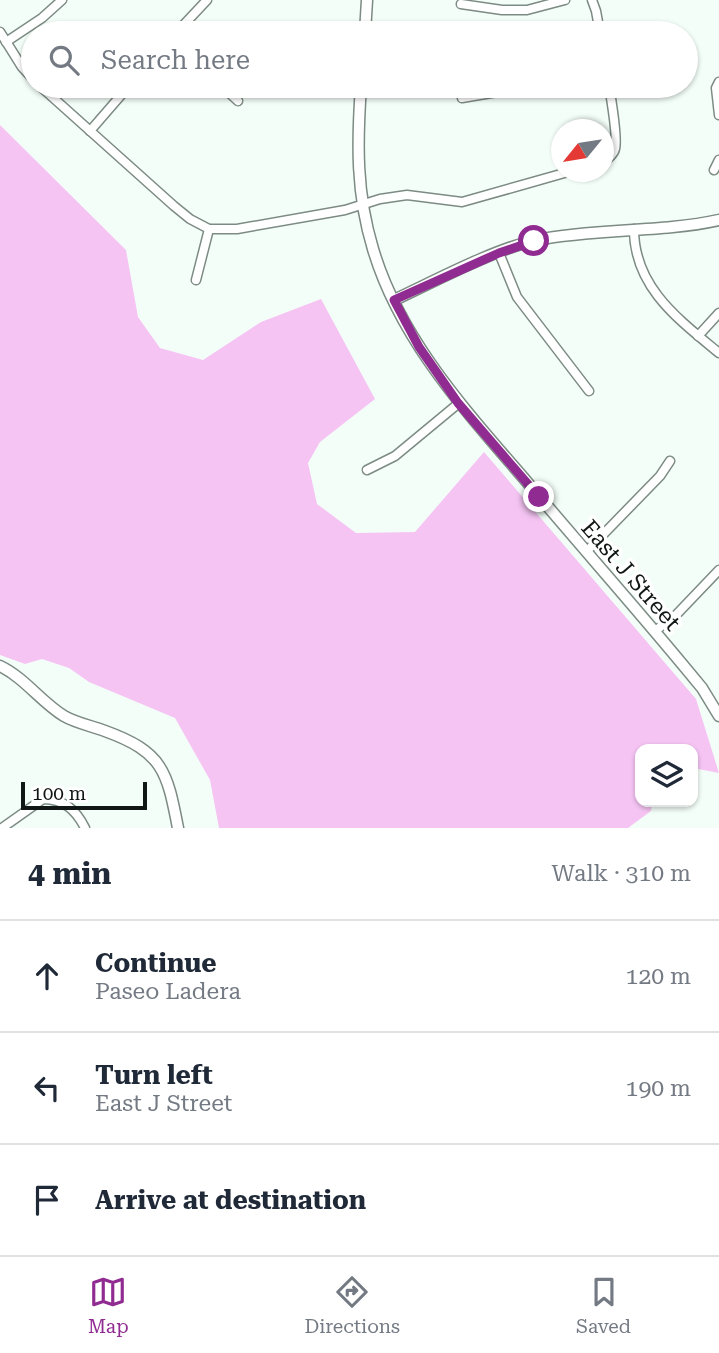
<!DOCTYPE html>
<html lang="en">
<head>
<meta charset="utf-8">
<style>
  :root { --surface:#fff; --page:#f2f2f3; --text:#1f2937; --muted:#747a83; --line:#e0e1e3; --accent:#902b91 }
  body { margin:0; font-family:"Roboto Serif",serif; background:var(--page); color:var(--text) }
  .controls { position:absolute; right:21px; bottom:21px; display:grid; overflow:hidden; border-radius:14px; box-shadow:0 2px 5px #0004 }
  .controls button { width:63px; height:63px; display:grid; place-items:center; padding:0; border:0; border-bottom:2px solid var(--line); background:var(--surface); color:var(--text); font:35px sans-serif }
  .compass { position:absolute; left:551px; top:119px; width:63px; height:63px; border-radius:50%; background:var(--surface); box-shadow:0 2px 5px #0004; rotate:240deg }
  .scale { position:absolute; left:21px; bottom:18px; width:126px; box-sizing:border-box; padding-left:7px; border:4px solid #111714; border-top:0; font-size:19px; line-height:24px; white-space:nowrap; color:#111714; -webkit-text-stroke:5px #fff; paint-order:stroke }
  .stop { position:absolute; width:21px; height:21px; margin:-16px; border:5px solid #902b91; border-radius:50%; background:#fff }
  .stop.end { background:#902b91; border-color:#fff; box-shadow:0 2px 7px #0008 }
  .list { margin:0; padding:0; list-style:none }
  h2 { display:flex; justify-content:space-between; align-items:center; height:91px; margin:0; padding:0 28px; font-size:30px }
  h2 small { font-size:23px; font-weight:400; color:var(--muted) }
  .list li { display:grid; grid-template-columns:46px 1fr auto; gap:21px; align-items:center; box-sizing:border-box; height:112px; padding:0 28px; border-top:2px solid var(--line) }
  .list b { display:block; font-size:26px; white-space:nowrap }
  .list p { margin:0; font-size:23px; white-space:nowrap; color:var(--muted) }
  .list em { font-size:23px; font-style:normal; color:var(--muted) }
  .icon { flex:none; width:38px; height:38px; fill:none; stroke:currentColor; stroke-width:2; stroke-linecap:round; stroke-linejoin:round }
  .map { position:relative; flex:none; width:719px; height:828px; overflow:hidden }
  .search { position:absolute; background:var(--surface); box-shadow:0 2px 5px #0004; left:21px; right:21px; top:21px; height:77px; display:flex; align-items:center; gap:18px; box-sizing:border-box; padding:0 24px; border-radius:38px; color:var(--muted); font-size:26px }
  .sheet { height:427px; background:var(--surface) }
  nav { display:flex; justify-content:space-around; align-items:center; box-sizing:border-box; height:98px; border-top:2px solid var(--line); background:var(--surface); font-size:19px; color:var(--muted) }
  nav a { display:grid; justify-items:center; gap:4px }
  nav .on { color:var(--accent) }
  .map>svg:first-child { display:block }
</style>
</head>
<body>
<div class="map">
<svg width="719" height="828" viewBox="0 0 719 828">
  <rect width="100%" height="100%" fill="#f4fef9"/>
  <polygon fill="#f5c4f3" points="0,125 126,250 138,317 160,348 203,360 261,322 321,299 375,399 320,442 308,463 317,504 356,533 415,532 484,452 696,699 719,773 693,768 693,749 640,749 640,802 652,802 651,811 628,828 219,828 210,780 175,718 89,682 69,668 42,659 25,664 0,655"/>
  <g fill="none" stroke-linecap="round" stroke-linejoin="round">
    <defs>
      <g id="minor">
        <polyline points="592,0 596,11 600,33"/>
        <polyline points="461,4 502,10 527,10 565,0"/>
        <polyline points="0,32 22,67 33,79"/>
        <polyline points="176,33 207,0"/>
        <polyline points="6,42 42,18 62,0"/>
        <polyline points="719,82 716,88 719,115"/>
        <polyline points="40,86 174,206 190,219 209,229 237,229 345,210 380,199 407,195 462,202 568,172"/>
        <polyline points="222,86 238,101"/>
        <polyline points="462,98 533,86"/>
        <polyline points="90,131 129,86"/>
        <path d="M604,161C608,159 614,154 615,149C618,138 611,98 609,86"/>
        <polyline points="714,170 719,160"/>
        <path d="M634,229C634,287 678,319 719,353"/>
        <polyline points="499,253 517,297 589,391"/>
        <polyline points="196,280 209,229"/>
        <polyline points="698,336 719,313"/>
        <polyline points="367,470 395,456 459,403"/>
        <polyline points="586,552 660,476 670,461"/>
        <polyline points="655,631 676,615 719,570"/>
        <path d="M2,828L43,799C64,799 76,810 85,828"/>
      </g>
      <g id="tertiary">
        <polyline points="365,33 367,0"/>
        <path d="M361,86C357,143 356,193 373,249C400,340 466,411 527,482C585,551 645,618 702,688L719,716"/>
        <path d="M394,300C435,281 494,249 537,240C597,228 659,233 719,220"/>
        <path d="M0,666C25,678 41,702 64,716C76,723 92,726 105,731C163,752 167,771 178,828"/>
      </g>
    </defs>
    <use href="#minor" stroke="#7c8b83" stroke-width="11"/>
    <use href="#tertiary" stroke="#7c8b83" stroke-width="13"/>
    <use href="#minor" stroke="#fff" stroke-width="8"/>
    <use href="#tertiary" stroke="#fff" stroke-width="10"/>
  </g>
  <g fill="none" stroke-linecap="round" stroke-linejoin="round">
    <polyline stroke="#902b91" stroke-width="9" points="534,241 499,253 394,300 419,347 458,403 539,497"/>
  </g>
  <g text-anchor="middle" stroke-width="7" stroke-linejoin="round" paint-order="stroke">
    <g font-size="23" fill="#111714" stroke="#fff">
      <text transform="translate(631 575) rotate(49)" y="8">East J Street</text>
    </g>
  </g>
</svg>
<div class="controls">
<button><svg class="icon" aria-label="layers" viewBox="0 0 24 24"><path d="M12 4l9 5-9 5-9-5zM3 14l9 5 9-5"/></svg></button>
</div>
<svg class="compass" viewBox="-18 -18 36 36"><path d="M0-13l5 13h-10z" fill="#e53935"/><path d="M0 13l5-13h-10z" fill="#747a83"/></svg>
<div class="scale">100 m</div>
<div class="stop" style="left:534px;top:241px"></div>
<div class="stop end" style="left:539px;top:497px"></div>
<div class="search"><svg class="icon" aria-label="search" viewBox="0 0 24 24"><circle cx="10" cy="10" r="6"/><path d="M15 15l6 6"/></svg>Search here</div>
</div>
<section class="sheet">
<h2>4 min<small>Walk · 310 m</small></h2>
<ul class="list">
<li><svg class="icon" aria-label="ahead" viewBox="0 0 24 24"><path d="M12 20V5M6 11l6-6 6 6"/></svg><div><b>Continue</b><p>Paseo Ladera</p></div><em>120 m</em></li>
<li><svg class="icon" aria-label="left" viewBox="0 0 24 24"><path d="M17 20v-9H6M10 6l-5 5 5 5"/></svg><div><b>Turn left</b><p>East J Street</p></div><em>190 m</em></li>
<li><svg class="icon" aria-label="arrive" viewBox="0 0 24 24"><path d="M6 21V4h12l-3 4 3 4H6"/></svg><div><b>Arrive at destination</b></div></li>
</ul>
</section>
<nav>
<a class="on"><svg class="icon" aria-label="map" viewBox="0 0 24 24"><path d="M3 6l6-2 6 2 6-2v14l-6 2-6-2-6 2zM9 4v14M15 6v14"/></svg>Map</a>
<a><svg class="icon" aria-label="directions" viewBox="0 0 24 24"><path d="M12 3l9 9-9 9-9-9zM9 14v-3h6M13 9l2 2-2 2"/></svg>Directions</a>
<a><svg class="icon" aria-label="saved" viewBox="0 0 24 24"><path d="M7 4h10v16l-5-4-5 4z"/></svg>Saved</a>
</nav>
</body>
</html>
